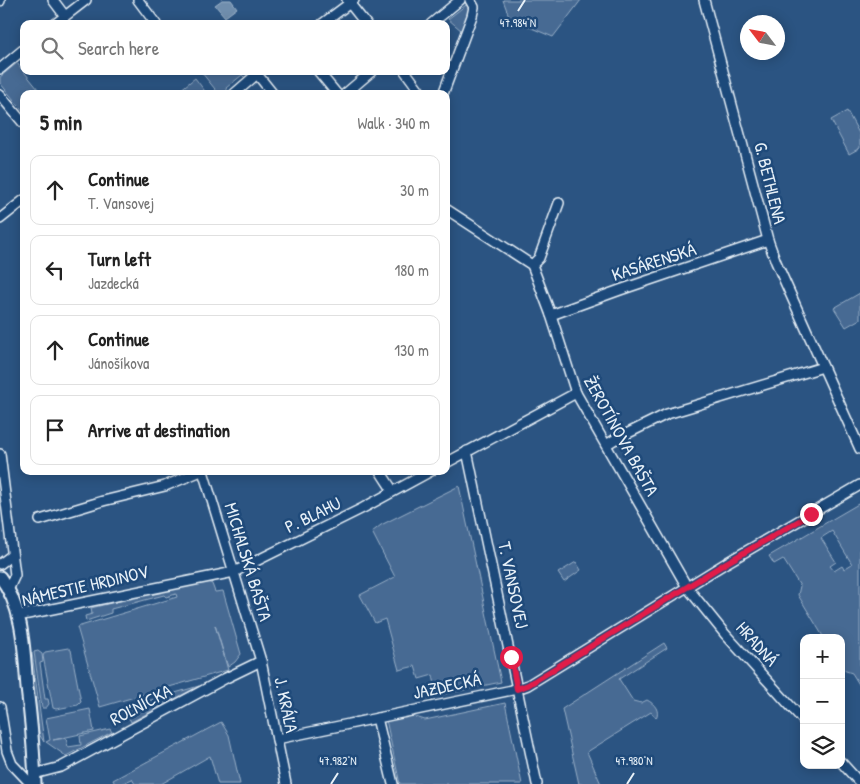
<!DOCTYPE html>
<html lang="en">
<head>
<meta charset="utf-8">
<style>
  :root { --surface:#fff; --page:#f6f6f6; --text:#222; --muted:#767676; --line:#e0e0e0 }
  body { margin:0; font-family:"Patrick Hand",sans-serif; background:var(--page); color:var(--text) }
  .controls { position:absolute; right:15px; bottom:15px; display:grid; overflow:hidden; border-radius:10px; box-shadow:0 2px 12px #0003 }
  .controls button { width:45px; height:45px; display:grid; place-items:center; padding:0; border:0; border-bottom:1px solid var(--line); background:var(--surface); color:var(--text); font:25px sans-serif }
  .compass { position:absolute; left:740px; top:15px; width:45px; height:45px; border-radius:50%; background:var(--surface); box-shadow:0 2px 12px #0003; rotate:302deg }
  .stop { position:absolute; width:15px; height:15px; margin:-11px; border:4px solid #e11d48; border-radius:50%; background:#fff }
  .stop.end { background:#e11d48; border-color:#fff; box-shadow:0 1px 5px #0008 }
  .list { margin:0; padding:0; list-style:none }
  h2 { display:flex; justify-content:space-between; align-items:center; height:65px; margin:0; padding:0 20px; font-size:21px }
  h2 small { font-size:16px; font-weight:400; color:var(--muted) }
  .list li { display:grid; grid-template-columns:32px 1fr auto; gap:15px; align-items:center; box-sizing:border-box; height:70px; margin:0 10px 10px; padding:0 10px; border:1px solid var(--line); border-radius:10px }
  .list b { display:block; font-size:19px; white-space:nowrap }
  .list p { margin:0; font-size:16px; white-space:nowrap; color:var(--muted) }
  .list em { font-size:16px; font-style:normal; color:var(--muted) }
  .icon { flex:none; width:28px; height:28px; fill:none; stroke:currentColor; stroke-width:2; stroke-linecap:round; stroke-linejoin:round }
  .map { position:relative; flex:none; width:860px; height:784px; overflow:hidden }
  .search { position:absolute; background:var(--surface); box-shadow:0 2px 12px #0003; left:20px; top:20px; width:430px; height:55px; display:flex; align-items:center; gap:12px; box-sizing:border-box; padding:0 18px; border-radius:10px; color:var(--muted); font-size:19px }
  .panel { position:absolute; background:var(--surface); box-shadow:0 2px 12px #0003; left:20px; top:90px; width:430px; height:385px; border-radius:10px }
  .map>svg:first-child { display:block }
</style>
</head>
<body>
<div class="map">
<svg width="860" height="784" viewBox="0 0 860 784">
  <rect width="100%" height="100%" fill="#2b5482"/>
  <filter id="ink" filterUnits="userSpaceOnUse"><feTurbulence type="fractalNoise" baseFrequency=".02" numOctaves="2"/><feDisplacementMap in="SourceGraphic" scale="10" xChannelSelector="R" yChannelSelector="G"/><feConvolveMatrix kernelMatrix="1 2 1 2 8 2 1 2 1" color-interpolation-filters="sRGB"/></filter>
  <g filter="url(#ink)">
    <g fill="#476b93" stroke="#98aec6" fill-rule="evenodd">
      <polygon points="503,0 581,0 553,37 510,19"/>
      <polygon points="466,5 471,9 462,31 448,19"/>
      <polygon points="17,63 42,94 24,94 24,112 0,83 0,77"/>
      <polygon points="204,71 251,71 252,74 246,79 242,75 226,88 229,93 219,94 202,73"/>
      <polygon points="195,78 207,94 175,94"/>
      <polygon points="847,111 860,135 860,148 849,154 831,120"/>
      <polygon points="860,293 860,319 846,327 834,308"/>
      <polygon points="459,486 501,682 439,695 437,695 433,675 419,679 415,666 399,670 385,619 375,623 360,595 395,577 372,532 381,525"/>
      <path d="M860,503V686L852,673L843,670L841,667V638H824L798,595L800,586L783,559L774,564L769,556ZM832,531L852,564L844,569L842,566L834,571L830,566L836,562L821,538Z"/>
      <polygon points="576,562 581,570 564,582 558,573"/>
      <polygon points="205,580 212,584 215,592 223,591 241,654 235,662 228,667 215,625 228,670 100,707 77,627 177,597 176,594 166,597 164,595 111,609 111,613 86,621 85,616 92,614 91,608"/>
      <path d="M664,643L667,648L619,679L633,701L641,703L647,700C655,704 660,711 656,718L651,712L587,752L601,784H579L562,709Z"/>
      <polygon points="68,648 71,650 81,702 78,705 56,709 53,708 43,656 45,652"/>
      <polygon points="38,651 42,654 43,662 40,663 45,699 48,699 49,704 46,708 42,708 34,652"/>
      <polygon points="30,653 32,653 44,742 39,734"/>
      <polygon points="199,686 131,722 124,708 127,707"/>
      <polygon points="505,703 522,784 400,784 386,720 409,715 425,720"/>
      <polygon points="90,709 94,731 53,740 66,738 68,747 81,745 80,736 110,729 112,732 66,756 46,742 50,740 46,718"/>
      <polygon points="221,722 229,735 240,784 218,784 210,756 161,784 135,784 132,779 121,784 115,784 113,780"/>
    </g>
    <polygon fill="#708ead" stroke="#a0b6cb" points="222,0 231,0 237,8 225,17 215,5"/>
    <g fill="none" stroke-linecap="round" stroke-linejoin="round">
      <defs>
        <g id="minor">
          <polyline points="53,0 65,16"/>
          <polyline points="138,0 156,24"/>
          <polyline points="347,0 366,24"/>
          <polyline points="704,0 768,240 776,262 860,449"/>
          <polyline points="0,1 0,0"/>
          <polyline points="55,24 86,0"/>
          <polyline points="322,24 354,0"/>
          <polyline points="431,24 460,0"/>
          <polyline points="0,69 24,49"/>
          <polyline points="318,71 337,94"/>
          <polyline points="405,71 422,94"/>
          <polyline points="234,94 257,74 273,94"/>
          <polyline points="345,94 372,71"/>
          <polyline points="443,94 472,16 474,7 470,0"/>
          <polyline points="0,95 24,124"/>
          <polyline points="446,209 532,265 551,315 576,393 687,587 725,634 804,721"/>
          <polyline points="0,219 24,200"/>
          <polyline points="532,265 539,258 559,203"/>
          <polyline points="551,315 620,290 768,240"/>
          <polyline points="606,445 614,440 667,414 823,367"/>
          <polyline points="467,451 537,784"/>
          <polyline points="0,454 15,575 9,588"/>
          <polyline points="446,463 576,393"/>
          <polyline points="203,471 261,661 286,784"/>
          <polyline points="380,471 393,491"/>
          <polyline points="40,520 103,501 165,486 201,471"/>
          <polyline points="0,564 12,555"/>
          <polyline points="18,616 234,572 363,508 431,471"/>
          <polyline points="0,707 7,751 12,764 31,784"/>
          <polyline points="377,718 393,784"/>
          <polyline points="277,739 517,689 528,685 726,563 860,485"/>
          <polyline points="841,762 860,783"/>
          <polyline points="34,774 61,767 226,678 261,661"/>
        </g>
        <path id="secondary" d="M0,577C24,608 24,651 27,688C31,720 34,752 35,784"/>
      </defs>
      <use href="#minor" stroke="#e8f1f8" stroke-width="12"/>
      <use href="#secondary" stroke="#e8f1f8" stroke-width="15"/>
      <use href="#minor" stroke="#1f4a7a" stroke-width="9"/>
      <use href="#secondary" stroke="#1f4a7a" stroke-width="11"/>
    </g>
  </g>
  <g fill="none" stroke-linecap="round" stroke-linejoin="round" filter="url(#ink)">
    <polyline stroke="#e11d48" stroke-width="6" points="511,657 517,689 528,685 726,563 811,514"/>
  </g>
  <path fill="none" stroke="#e8f1f8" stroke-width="2" d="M518,11L525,0M331,784L338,773M627,784L634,773"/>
  <g text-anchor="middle" stroke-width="5" stroke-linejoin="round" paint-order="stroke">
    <g font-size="18" fill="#e8f1f8" stroke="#1f4a7a">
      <text transform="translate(770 183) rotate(76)" y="6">G. BETHLENA</text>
      <text transform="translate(654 262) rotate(-18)" y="6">KASÁRENSKÁ</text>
      <text transform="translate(621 436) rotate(61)" y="6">ŽEROTÍNOVA BAŠTA</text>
      <text transform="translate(313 515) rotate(-26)" y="6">P. BLAHU</text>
      <text transform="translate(248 562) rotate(73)" y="6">MICHALSKÁ BAŠTA</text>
      <text transform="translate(513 585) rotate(78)" y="6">T. VANSOVEJ</text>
      <text transform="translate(85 586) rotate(-13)" y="6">NÁMESTIE HRDINOV</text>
      <text transform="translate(757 644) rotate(48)" y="6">HRADNÁ</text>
      <text transform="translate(447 686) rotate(-12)" y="6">JAZDECKÁ</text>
      <text transform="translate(141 705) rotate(-28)" y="6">ROĽNÍCKA</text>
      <text transform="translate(286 705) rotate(78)" y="6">J. KRÁĽA</text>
    </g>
  </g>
  <g font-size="12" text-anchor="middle" fill="#e8f1f8" stroke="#1f4a7a" stroke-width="5" stroke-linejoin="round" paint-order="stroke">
    <text x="518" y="27">47.984°N</text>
    <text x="338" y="765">47.982°N</text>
    <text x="634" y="765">47.980°N</text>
  </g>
</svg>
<div class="controls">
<button>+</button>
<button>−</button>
<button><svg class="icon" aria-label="layers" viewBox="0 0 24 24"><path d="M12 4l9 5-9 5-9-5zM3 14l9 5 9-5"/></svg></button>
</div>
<svg class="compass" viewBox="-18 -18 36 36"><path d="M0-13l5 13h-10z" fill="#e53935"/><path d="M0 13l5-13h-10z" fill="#767676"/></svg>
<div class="stop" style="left:511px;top:657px"></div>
<div class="stop end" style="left:811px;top:514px"></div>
<div class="search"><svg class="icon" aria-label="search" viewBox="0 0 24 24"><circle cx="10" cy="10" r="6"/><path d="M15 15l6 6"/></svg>Search here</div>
<section class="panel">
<h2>5 min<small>Walk · 340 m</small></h2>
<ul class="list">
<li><svg class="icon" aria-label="ahead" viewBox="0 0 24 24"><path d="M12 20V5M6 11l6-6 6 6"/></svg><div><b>Continue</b><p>T. Vansovej</p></div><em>30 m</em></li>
<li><svg class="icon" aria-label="left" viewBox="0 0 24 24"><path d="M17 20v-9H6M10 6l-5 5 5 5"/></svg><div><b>Turn left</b><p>Jazdecká</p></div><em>180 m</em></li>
<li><svg class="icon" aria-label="ahead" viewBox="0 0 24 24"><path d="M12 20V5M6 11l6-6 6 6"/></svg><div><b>Continue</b><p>Jánošíkova</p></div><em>130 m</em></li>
<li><svg class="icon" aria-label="arrive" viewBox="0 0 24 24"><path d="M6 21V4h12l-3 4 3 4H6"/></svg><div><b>Arrive at destination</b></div></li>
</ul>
</section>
</div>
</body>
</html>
